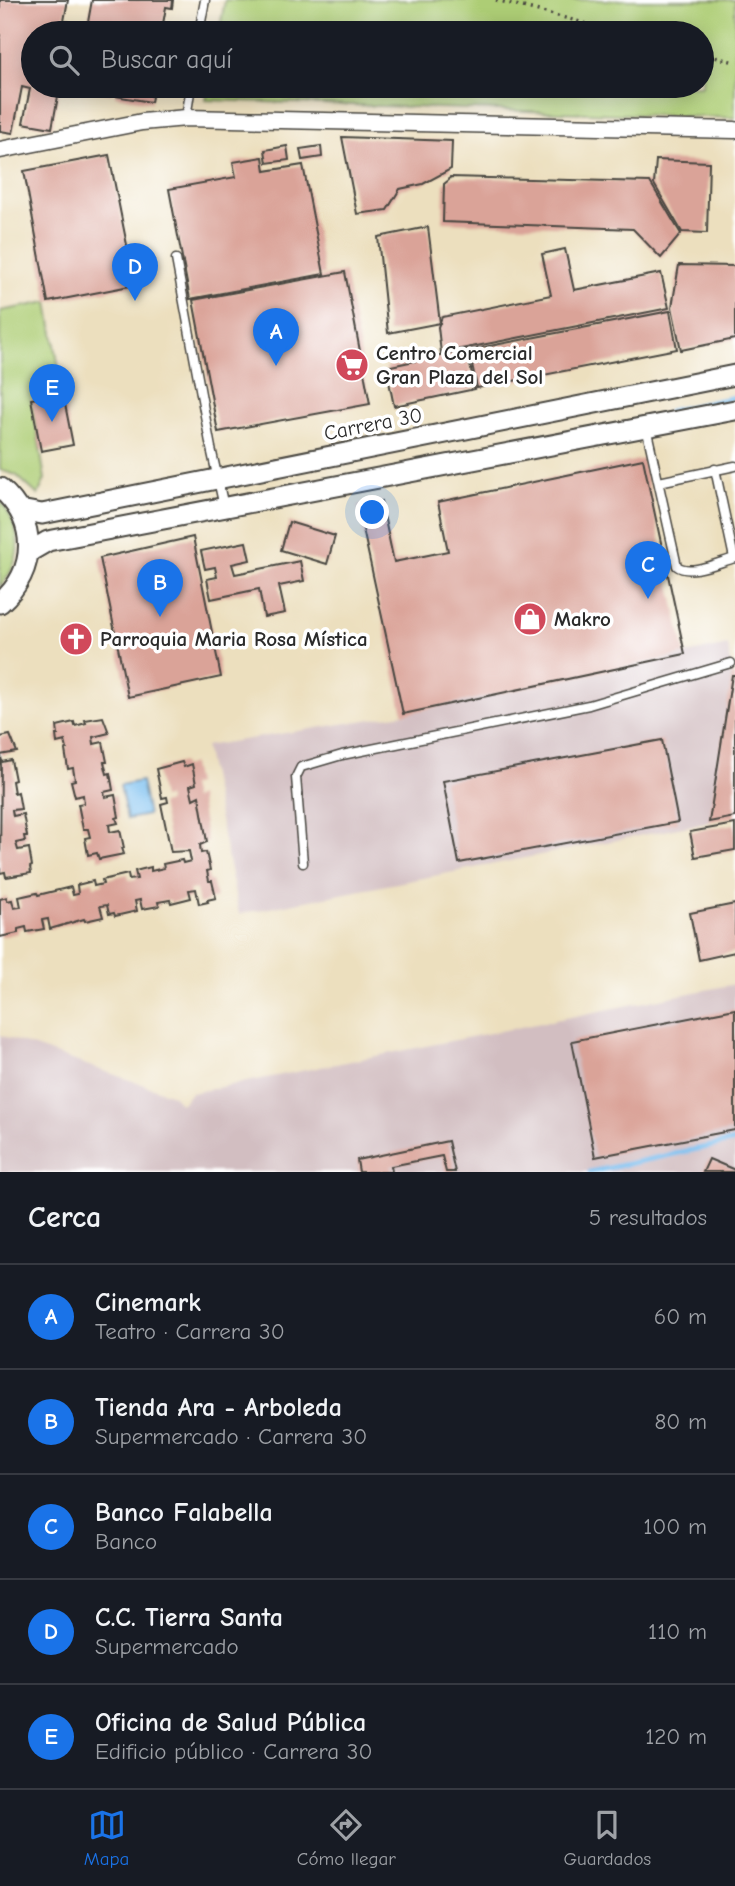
<!DOCTYPE html>
<html lang="es">
<head>
<meta charset="utf-8">
<style>
  :root { --surface:#171b24; --page:#20242c; --text:#f1f3f6; --muted:#9ea1a6; --line:#363941; --accent:#1a73e8 }
  body { margin:0; font-family:"Comic Neue",sans-serif; background:var(--page); color:var(--text) }
  .you { position:absolute; left:373px; top:513px; width:24px; height:24px; margin:-18px; border:5px solid #fff; border-radius:50%; background:#1a73e8; box-shadow:0 0 0 10px #1a73e833 }
  .badge { display:grid; place-items:center; width:46px; height:46px; border-radius:50%; background:var(--accent); color:#fff; font-size:23px; font-weight:700 }
  .pin { position:absolute; translate:-50% -58px; filter:drop-shadow(0 2px 4px #0008) }
  .pin::after { content:''; position:absolute; top:37px; width:24px; height:21px; background:inherit; clip-path:polygon(0 0,100% 0,50% 100%) }
  .list { margin:0; padding:0; list-style:none }
  h2 { display:flex; justify-content:space-between; align-items:center; height:91px; margin:0; padding:0 28px; font-size:30px }
  h2 small { font-size:23px; font-weight:400; color:var(--muted) }
  .list li { display:grid; grid-template-columns:46px 1fr auto; gap:21px; align-items:center; box-sizing:border-box; height:105px; padding:0 28px; border-top:2px solid var(--line) }
  .list b { display:block; font-size:26px; white-space:nowrap }
  .list p { margin:0; font-size:23px; white-space:nowrap; color:var(--muted) }
  .list em { font-size:23px; font-style:normal; color:var(--muted) }
  .icon { flex:none; width:38px; height:38px; fill:none; stroke:currentColor; stroke-width:2; stroke-linecap:round; stroke-linejoin:round }
  .map { position:relative; flex:none; width:735px; height:1172px; overflow:hidden }
  .search { position:absolute; background:var(--surface); box-shadow:0 4px 18px #0003; left:21px; right:21px; top:21px; height:77px; display:flex; align-items:center; gap:18px; box-sizing:border-box; padding:0 24px; border-radius:38px; color:var(--muted); font-size:26px }
  .sheet { height:616px; background:var(--surface) }
  nav { display:flex; justify-content:space-around; align-items:center; box-sizing:border-box; height:98px; border-top:2px solid var(--line); background:var(--surface); font-size:19px; color:var(--muted) }
  nav a { display:grid; justify-items:center; gap:4px }
  nav .on { color:var(--accent) }
  .map>svg:first-child { display:block }
</style>
</head>
<body>
<div class="map">
<svg width="735" height="1172" viewBox="0 0 735 1172">
  <rect width="100%" height="100%" fill="#fff"/>
  <filter id="ink" filterUnits="userSpaceOnUse"><feTurbulence type="fractalNoise" baseFrequency=".0143" numOctaves="2"/><feDisplacementMap in="SourceGraphic" scale="14" xChannelSelector="R" yChannelSelector="G"/><feConvolveMatrix kernelMatrix="1 2 1 2 8 2 1 2 1" color-interpolation-filters="sRGB"/></filter>
  <filter id="wash" filterUnits="userSpaceOnUse"><feTurbulence type="fractalNoise" baseFrequency=".00686" numOctaves="4" result="noise"/><feDisplacementMap in="SourceGraphic" scale="28" xChannelSelector="R" yChannelSelector="G"/><feGaussianBlur stdDeviation="1.57" result="paint"/><feColorMatrix in="noise" values="0 0 0 0 0 0 0 0 0 0 0 0 0 0 0 0 0 1.4 0 .05"/><feComposite in="paint" operator="in"/></filter>
  <g filter="url(#wash)">
    <rect width="100%" height="100%" fill="#ecdfbe"/>
    <g fill="#d2bec1">
      <polygon points="728,645 732,675 709,822 239,914 205,746 403,714"/>
      <polygon points="735,984 735,1172 0,1172 0,1035 173,1095 181,1104 191,1093"/>
    </g>
    <g fill="#adcd75" stroke="#6c7c50" stroke-width="2">
      <polygon points="225,0 735,0 735,118 206,100 209,86 702,86 702,33 219,33"/>
      <polygon points="48,302 63,394 32,400 45,479 38,495 16,475 0,470 0,311"/>
      <path d="M0,499C22,530 25,557 0,587Z"/>
    </g>
    <polygon fill="#77bdef" stroke="#51748d" stroke-width="2" points="141,781 148,815 127,819 120,785"/>
    <g fill="none" stroke-linecap="round" stroke-linejoin="round">
      <g stroke="#77bdef" stroke-width="5">
        <polyline points="669,411 735,397"/>
        <polyline points="590,1172 735,1141"/>
      </g>
    </g>
    <g id="blocks">
      <g fill="#daa398">
        <polygon points="0,0 68,0 64,21 72,22 70,33 33,33 33,86 60,86 52,128 23,123 30,89 22,87 13,133 0,131"/>
        <polygon points="92,0 173,0 172,8 166,7 163,24 168,25 167,33 86,33"/>
        <polygon points="73,86 114,86 112,94 73,87"/>
        <polygon points="117,86 154,86 151,102 115,96"/>
        <polygon points="342,137 452,141 451,169 423,184 400,189 387,210 357,214"/>
        <polygon points="287,146 289,160 267,163 265,150"/>
        <polygon points="321,146 322,157 302,160 300,149"/>
        <polygon points="109,155 135,285 48,302 24,171"/>
        <polygon points="263,157 265,171 303,165 324,274 190,299 169,189 236,177 233,162"/>
        <polygon points="656,160 709,162 707,233 682,232 654,184"/>
        <polygon points="450,177 650,182 681,234 661,258 633,229 443,222 444,184 449,180"/>
        <polygon points="428,227 440,323 388,333 378,237"/>
        <polygon points="565,249 574,290 661,273 669,308 441,353 438,327 442,317 551,295 542,254"/>
        <polygon points="679,265 735,266 735,339 681,350 672,307"/>
        <polygon points="345,272 370,404 218,432 193,300"/>
        <polygon points="670,311 677,349 477,388 469,350"/>
        <polygon points="467,350 475,389 394,406 386,367"/>
        <polygon points="63,394 73,445 41,451 31,399"/>
        <polygon points="643,459 685,654 403,714 358,506 381,501 394,562 448,551 438,502"/>
        <polygon points="289,522 335,536 327,564 281,550"/>
        <polygon points="193,537 221,677 128,697 100,558"/>
        <polygon points="246,542 250,560 232,564 235,574 300,561 304,581 279,586 285,613 264,617 259,589 211,599 207,579 217,577 215,567 205,569 201,551"/>
        <polygon points="732,675 735,675 735,817 709,822"/>
        <polygon points="103,717 109,733 93,737 94,744 103,742 107,762 104,762 107,774 110,773 113,790 104,792 105,797 115,795 119,817 116,818 118,823 109,825 110,832 120,830 124,848 122,848 124,854 99,859 97,853 88,855 85,838 90,837 88,829 83,829 78,804 84,803 83,795 75,797 71,781 75,780 73,768 68,769 65,750 67,749 65,741 57,743 56,735 58,735 57,726 74,722 75,726 86,723 85,720"/>
        <polygon points="10,735 17,752 0,755 0,737"/>
        <polygon points="662,740 678,822 459,863 443,781"/>
        <polygon points="1,756 2,762 11,760 15,780 12,781 14,793 18,792 21,809 12,810 13,816 23,814 27,836 24,836 25,841 16,843 18,850 29,848 32,866 30,867 31,873 6,877 5,872 0,873"/>
        <polygon points="182,762 184,767 192,764 196,784 190,786 193,799 199,796 207,842 200,845 201,853 206,852 210,870 207,871 209,881 212,881 216,898 207,900 208,902 199,904 196,889 189,890 191,898 171,903 170,900 158,902 159,906 142,909 140,900 135,901 137,911 115,916 114,913 109,914 107,905 100,906 103,917 85,921 84,919 50,929 48,919 42,920 44,929 27,932 26,927 18,929 18,933 0,937 0,899 7,897 7,901 12,900 14,908 21,907 19,897 37,893 38,895 71,887 73,895 78,894 77,885 93,881 94,886 103,884 102,880 128,874 129,880 137,879 135,871 151,867 151,871 164,868 163,864 182,860 183,863 191,861 189,851 171,852 161,804 168,802 167,797 162,798 156,769"/>
        <polygon points="735,824 735,850 695,857 690,832"/>
        <polygon points="735,904 735,952 699,960 690,913"/>
        <polygon points="735,1009 735,1130 595,1157 572,1041"/>
        <polygon points="448,1141 455,1172 446,1172 442,1156 391,1166 392,1172 359,1172 357,1160"/>
        <polygon points="709,1159 735,1170 735,1172 703,1172"/>
      </g>
    </g>
  </g>
  <g filter="url(#ink)">
    <use href="#blocks" fill-opacity="0" stroke="#484641" stroke-width="2"/>
    <g fill="none" stroke-linecap="round" stroke-linejoin="round">
      <defs>
        <g id="service">
          <polyline points="199,33 205,0"/>
          <polyline points="186,118 191,86"/>
          <polyline points="176,259 211,448 224,507"/>
          <path d="M646,427L677,566C690,576 719,562 735,558"/>
          <polyline points="715,469 734,558"/>
          <polyline points="659,482 735,466"/>
          <polyline points="303,863 296,777 301,767 342,755 589,705 731,663"/>
        </g>
        <polyline id="minor" points="0,150 142,122 186,118 735,130"/>
        <g id="tertiary">
          <path d="M0,488C38,521 38,570 0,603"/>
          <polyline points="20,510 42,514 735,375"/>
          <polyline points="29,552 48,541 735,410"/>
        </g>
      </defs>
      <use href="#service" stroke="#484641" stroke-width="11"/>
      <use href="#minor" stroke="#484641" stroke-width="19"/>
      <use href="#tertiary" stroke="#484641" stroke-width="23"/>
      <g stroke="#484641" stroke-width="3.5" stroke-dasharray="2 5" stroke-linecap="butt">
        <polyline points="496,0 623,33"/>
        <polyline points="702,54 735,62"/>
      </g>
      <use href="#service" stroke="#fff" stroke-width="8"/>
      <use href="#minor" stroke="#fff" stroke-width="16"/>
      <use href="#tertiary" stroke="#fff" stroke-width="19"/>
    </g>
  </g>
  <defs>
    <symbol id="supermarket-disc" viewBox="-11 -11 22 22"><circle r="9.5" fill="#d1495b" stroke="#fff"/><path d="M-6-5.5h2.5l.6 2H6L4.5 2H-2.5L-4.4-4H-6ZM-1.5 3.2a1.3 1.3 0 1 0 .1 0ZM3 3.2a1.3 1.3 0 1 0 .1 0Z" fill="#fff"/></symbol>
    <symbol id="shop-disc" viewBox="-11 -11 22 22"><circle r="9.5" fill="#d1495b" stroke="#fff"/><path d="M-5-2.5h2.3a2.7 3.5 0 0 1 5.4 0H5L5.5 6h-11ZM-1.5-2.5h3a1.5 2.3 0 0 0-3 0Z" fill="#fff"/></symbol>
    <symbol id="church-disc" viewBox="-11 -11 22 22"><circle r="9.5" fill="#d1495b" stroke="#fff"/><path d="M-1.2-6h2.4v3.5h3.3v2.4h-3.3V6h-2.4V-.1h-3.3v-2.4h3.3Z" fill="#fff"/></symbol>
  </defs>
  <g fill-rule="evenodd">
    <use href="#supermarket-disc" x="333" y="346" width="38" height="38"/>
    <use href="#shop-disc" x="511" y="600" width="38" height="38"/>
    <use href="#church-disc" x="57" y="620" width="38" height="38"/>
  </g>
  <g text-anchor="middle" stroke-width="7" stroke-linejoin="round" paint-order="stroke">
    <g font-size="21" font-weight="bold" fill="#2b2b2b" stroke="#fff" text-anchor="start">
      <text x="376" y="360">Centro Comercial<tspan x="376" dy="24">Gran Plaza del Sol</tspan></text>
      <text x="554" y="626">Makro</text>
      <text x="100" y="646">Parroquia Maria Rosa Mística</text>
    </g>
    <g font-size="21" fill="#2b2b2b" stroke="#fff">
      <text transform="translate(373 424) rotate(-11)" y="7">Carrera 30</text>
    </g>
  </g>
</svg>
<div class="you"></div>
<div class="pin badge" style="left:276px;top:366px">A</div>
<div class="pin badge" style="left:160px;top:617px">B</div>
<div class="pin badge" style="left:648px;top:599px">C</div>
<div class="pin badge" style="left:135px;top:301px">D</div>
<div class="pin badge" style="left:52px;top:422px">E</div>
<div class="search"><svg class="icon" aria-label="search" viewBox="0 0 24 24"><circle cx="10" cy="10" r="6"/><path d="M15 15l6 6"/></svg>Buscar aquí</div>
</div>
<section class="sheet">
<h2>Cerca<small>5 resultados</small></h2>
<ul class="list">
<li><span class="badge">A</span><div><b>Cinemark</b><p>Teatro · Carrera 30</p></div><em>60 m</em></li>
<li><span class="badge">B</span><div><b>Tienda Ara - Arboleda</b><p>Supermercado · Carrera 30</p></div><em>80 m</em></li>
<li><span class="badge">C</span><div><b>Banco Falabella</b><p>Banco</p></div><em>100 m</em></li>
<li><span class="badge">D</span><div><b>C.C. Tierra Santa</b><p>Supermercado</p></div><em>110 m</em></li>
<li><span class="badge">E</span><div><b>Oficina de Salud Pública</b><p>Edificio público · Carrera 30</p></div><em>120 m</em></li>
</ul>
</section>
<nav>
<a class="on"><svg class="icon" aria-label="map" viewBox="0 0 24 24"><path d="M3 6l6-2 6 2 6-2v14l-6 2-6-2-6 2zM9 4v14M15 6v14"/></svg>Mapa</a>
<a><svg class="icon" aria-label="directions" viewBox="0 0 24 24"><path d="M12 3l9 9-9 9-9-9zM9 14v-3h6M13 9l2 2-2 2"/></svg>Cómo llegar</a>
<a><svg class="icon" aria-label="saved" viewBox="0 0 24 24"><path d="M7 4h10v16l-5-4-5 4z"/></svg>Guardados</a>
</nav>
</body>
</html>
